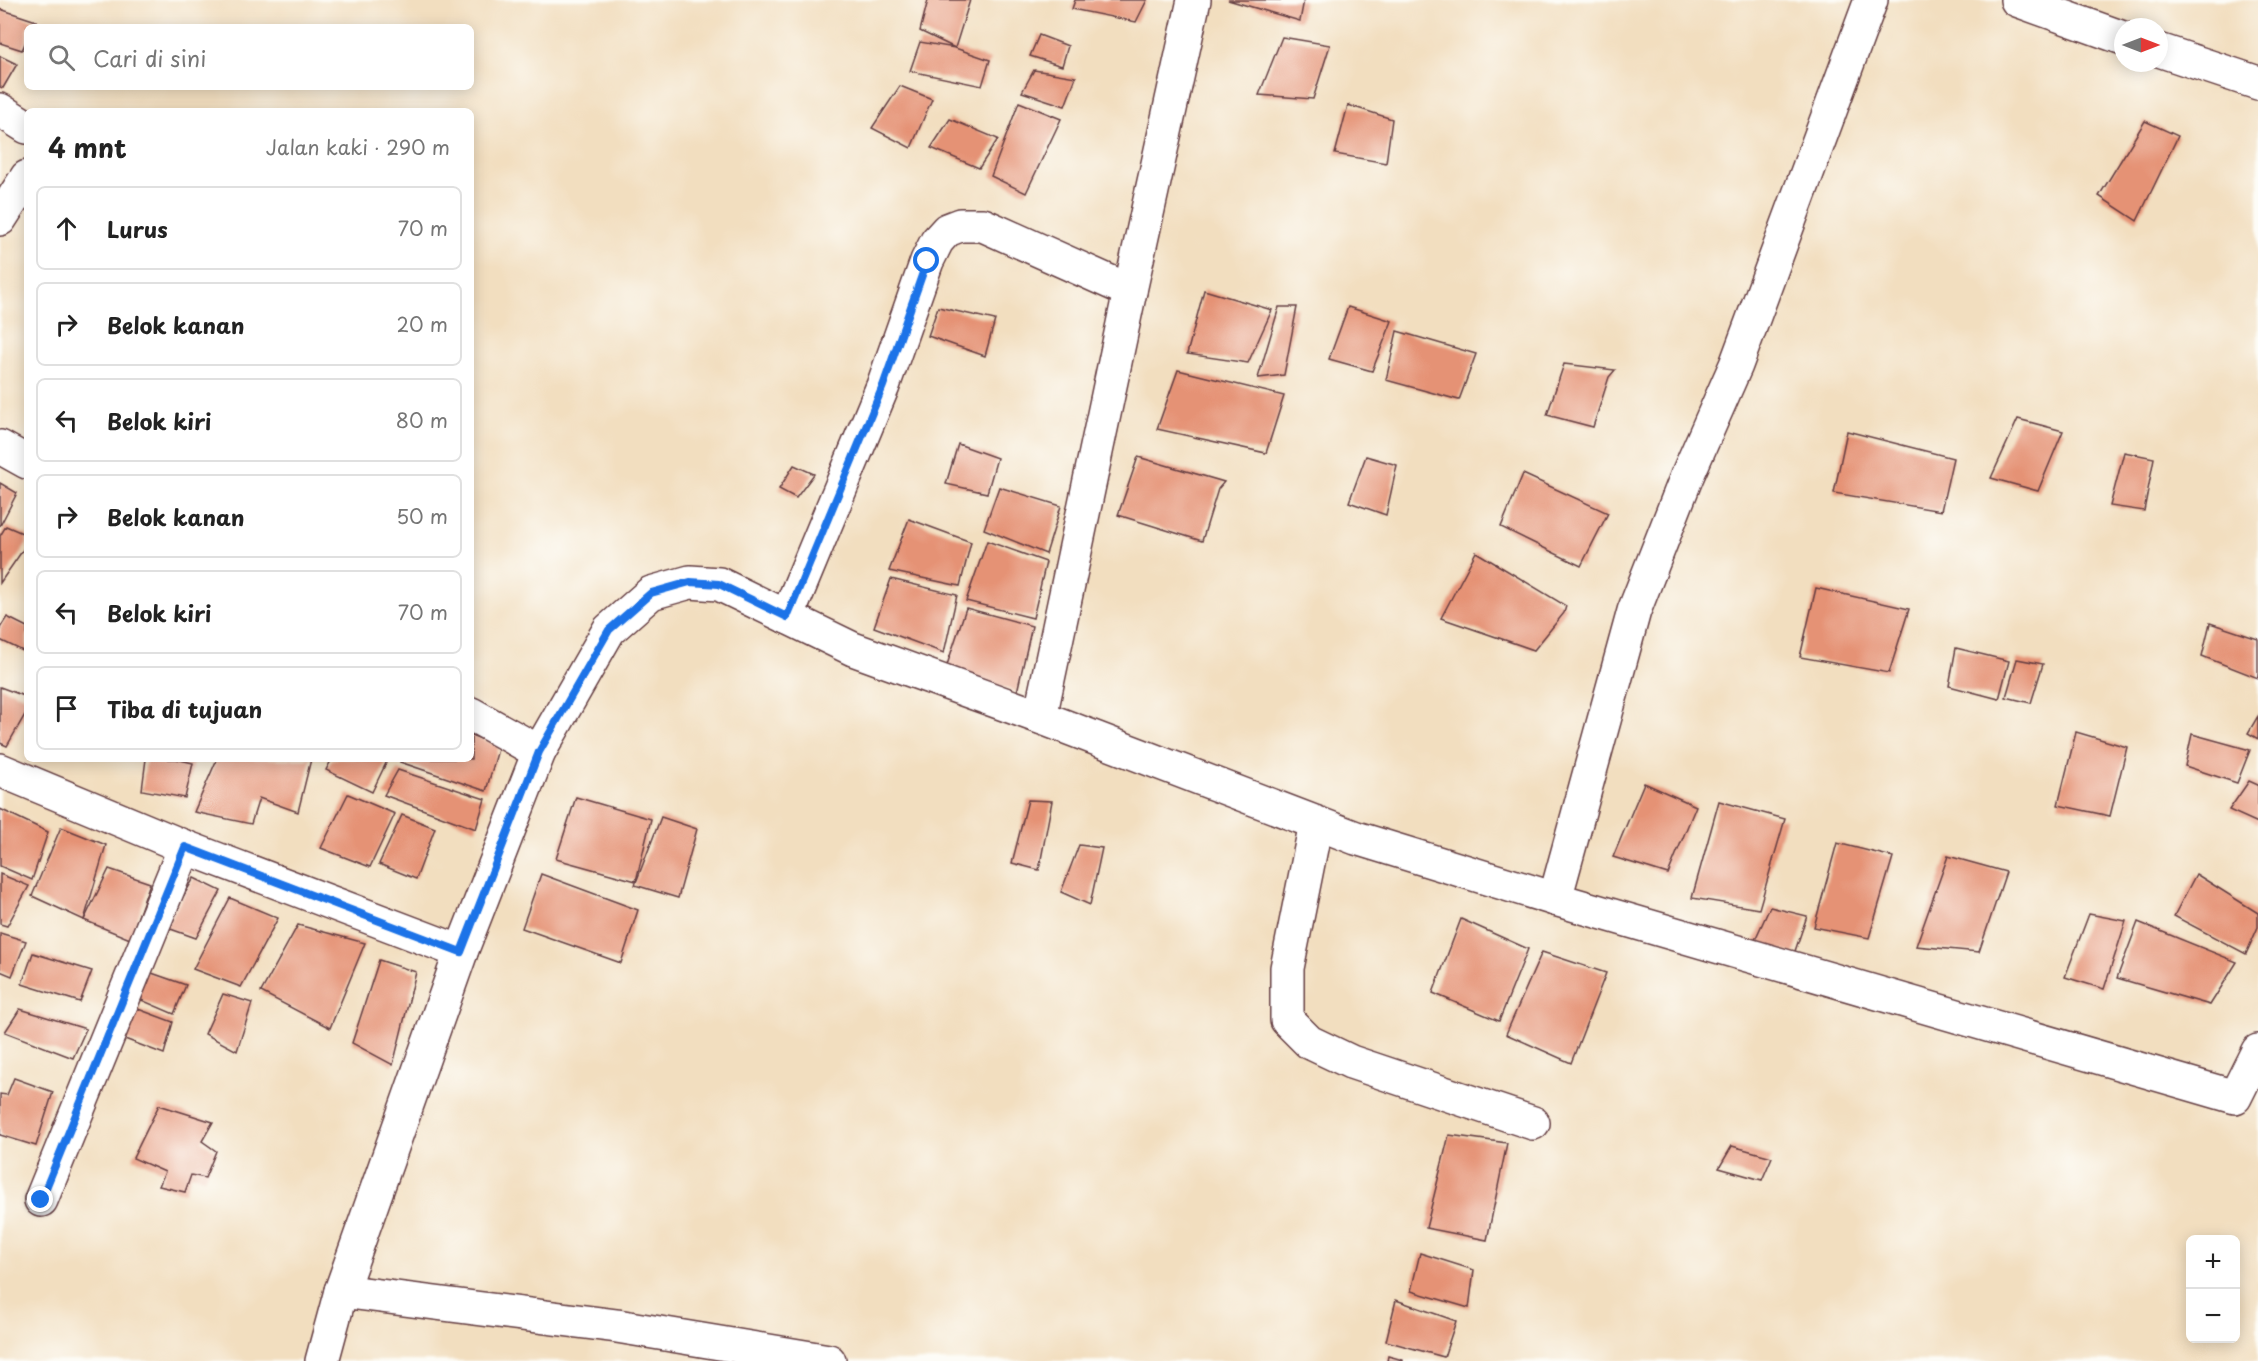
<!DOCTYPE html>
<html lang="id">
<head>
<meta charset="utf-8">
<style>
  :root { --surface:#fff; --page:#f6f6f6; --text:#222; --muted:#767676; --line:#e0e0e0 }
  body { margin:0; font-family:"Playpen Sans",sans-serif; background:var(--page); color:var(--text) }
  .controls { position:absolute; right:18px; bottom:18px; display:grid; overflow:hidden; border-radius:9px; box-shadow:0 3px 15px #0003 }
  .controls button { width:54px; height:54px; display:grid; place-items:center; padding:0; border:0; border-bottom:2px solid var(--line); background:var(--surface); color:var(--text); font:30px sans-serif }
  .compass { position:absolute; left:2114px; top:18px; width:54px; height:54px; border-radius:50%; background:var(--surface); box-shadow:0 3px 15px #0003; rotate:90deg }
  .stop { position:absolute; width:18px; height:18px; margin:-14px; border:4px solid #1a73e8; border-radius:50%; background:#fff }
  .stop.end { background:#1a73e8; border-color:#fff; box-shadow:0 2px 6px #0008 }
  .list { margin:0; padding:0; list-style:none }
  h2 { display:flex; justify-content:space-between; align-items:center; height:78px; margin:0; padding:0 24px; font-size:26px }
  h2 small { font-size:20px; font-weight:400; color:var(--muted) }
  .list li { display:grid; grid-template-columns:39px 1fr auto; gap:18px; align-items:center; box-sizing:border-box; height:84px; margin:0 12px 12px; padding:0 12px; border:2px solid var(--line); border-radius:9px }
  .list b { display:block; font-size:22px; white-space:nowrap }
  .list em { font-size:20px; font-style:normal; color:var(--muted) }
  .icon { flex:none; width:33px; height:33px; fill:none; stroke:currentColor; stroke-width:2; stroke-linecap:round; stroke-linejoin:round }
  .map { position:relative; flex:none; width:2258px; height:1361px; overflow:hidden }
  .search { position:absolute; background:var(--surface); box-shadow:0 3px 15px #0003; left:24px; top:24px; width:450px; height:66px; display:flex; align-items:center; gap:15px; box-sizing:border-box; padding:0 21px; border-radius:9px; color:var(--muted); font-size:22px }
  .panel { position:absolute; background:var(--surface); box-shadow:0 3px 15px #0003; left:24px; top:108px; width:450px; height:654px; border-radius:9px }
  .map>svg:first-child { display:block }
</style>
</head>
<body>
<div class="map">
<svg width="2258" height="1361" viewBox="0 0 2258 1361">
  <rect width="100%" height="100%" fill="#fdfcf7"/>
  <filter id="ink" filterUnits="userSpaceOnUse"><feTurbulence type="fractalNoise" baseFrequency=".0167" numOctaves="2"/><feDisplacementMap in="SourceGraphic" scale="12" xChannelSelector="R" yChannelSelector="G"/><feConvolveMatrix kernelMatrix="1 2 1 2 8 2 1 2 1" color-interpolation-filters="sRGB"/></filter>
  <filter id="wash" filterUnits="userSpaceOnUse"><feTurbulence type="fractalNoise" baseFrequency=".008" numOctaves="4" result="noise"/><feDisplacementMap in="SourceGraphic" scale="24" xChannelSelector="R" yChannelSelector="G"/><feGaussianBlur stdDeviation="1.35" result="paint"/><feColorMatrix in="noise" values="0 0 0 0 0 0 0 0 0 0 0 0 0 0 0 0 0 1.4 0 .05"/><feComposite in="paint" operator="in"/></filter>
  <g filter="url(#wash)">
    <rect width="100%" height="100%" fill="#f2debf"/>
    <g id="blocks">
      <g fill="#e59274">
        <polygon points="928,0 970,0 955,48 990,60 982,86 910,71 920,42 955,48 920,31"/>
        <polygon points="1075,0 1147,0 1136,22 1072,9"/>
        <polygon points="1228,0 1304,0 1300,21"/>
        <polygon points="0,9 36,21 33,27 27,27 27,39 22,50 0,43"/>
        <polygon points="1039,35 1068,46 1062,66 1030,56"/>
        <polygon points="1282,37 1330,45 1313,99 1259,95"/>
        <polygon points="0,56 17,64 3,88 0,87"/>
        <polygon points="1034,70 1076,77 1065,106 1022,92"/>
        <polygon points="900,86 932,99 911,148 872,128"/>
        <polygon points="1019,102 1061,119 1026,193 991,176"/>
        <polygon points="1348,105 1392,119 1386,163 1335,154"/>
        <polygon points="950,119 998,139 979,168 931,148"/>
        <polygon points="2145,121 2178,136 2137,221 2099,196"/>
        <polygon points="1204,290 1272,310 1248,363 1187,354"/>
        <polygon points="938,307 995,320 985,356 928,336"/>
        <polygon points="1279,307 1297,307 1284,375 1258,378"/>
        <polygon points="1348,307 1392,321 1372,371 1329,359"/>
        <polygon points="1397,331 1476,354 1459,400 1386,380"/>
        <polygon points="1564,364 1615,370 1609,377 1593,427 1547,415"/>
        <polygon points="1178,370 1284,396 1266,453 1157,429"/>
        <polygon points="2018,419 2063,431 2038,491 1991,478"/>
        <polygon points="1847,431 1953,458 1941,511 1834,493"/>
        <polygon points="958,444 997,458 987,493 946,484"/>
        <polygon points="2124,452 2154,458 2144,511 2110,506"/>
        <polygon points="1366,456 1397,465 1386,515 1349,502"/>
        <polygon points="1138,457 1224,482 1218,489 1202,541 1118,515"/>
        <polygon points="794,465 814,474 796,498 779,489"/>
        <polygon points="1523,474 1608,513 1581,566 1501,527"/>
        <polygon points="0,483 17,493 0,526"/>
        <polygon points="999,487 1061,506 1046,554 984,529"/>
        <polygon points="909,519 971,542 960,586 889,571"/>
        <polygon points="6,526 27,535 27,544 0,583 0,536"/>
        <polygon points="987,541 1046,562 1033,618 966,601"/>
        <polygon points="1476,552 1566,606 1564,613 1534,650 1441,618"/>
        <polygon points="891,579 957,595 944,653 874,627"/>
        <polygon points="1816,588 1909,609 1889,673 1800,657"/>
        <polygon points="966,608 1032,626 1017,692 946,668"/>
        <polygon points="7,617 27,627 27,653 0,640 0,628"/>
        <polygon points="2210,623 2258,639 2258,678 2202,656"/>
        <polygon points="1956,648 2009,661 1999,699 1949,686"/>
        <polygon points="2017,659 2043,664 2031,703 2006,697"/>
        <polygon points="0,687 27,697 27,711 7,746 0,743"/>
        <polygon points="2258,716 2258,739 2248,733"/>
        <polygon points="2076,732 2127,747 2110,816 2058,805"/>
        <polygon points="2192,734 2250,750 2237,783 2185,766"/>
        <polygon points="471,735 499,746 486,791 400,762 402,759 471,759"/>
        <polygon points="146,759 176,759 193,763 185,798 142,790"/>
        <polygon points="217,759 311,759 298,812 259,798 251,824 194,812"/>
        <polygon points="332,759 388,759 372,792 326,770"/>
        <polygon points="398,770 485,799 476,829 384,795"/>
        <polygon points="2249,781 2258,785 2258,823 2229,810"/>
        <polygon points="1644,783 1696,806 1668,874 1613,857"/>
        <polygon points="348,794 395,814 370,867 321,848"/>
        <polygon points="576,797 651,819 636,881 556,859"/>
        <polygon points="1028,800 1052,801 1039,870 1012,863"/>
        <polygon points="1719,801 1785,819 1759,909 1692,898"/>
        <polygon points="0,809 48,832 32,880 0,866"/>
        <polygon points="402,815 435,828 416,879 379,864"/>
        <polygon points="661,817 697,829 678,898 635,885"/>
        <polygon points="61,827 106,845 84,920 32,896"/>
        <polygon points="1837,843 1893,857 1869,938 1814,927"/>
        <polygon points="1079,845 1102,848 1090,905 1061,892"/>
        <polygon points="1948,856 2006,872 1979,952 1916,946"/>
        <polygon points="109,869 150,883 130,939 84,920"/>
        <polygon points="0,874 29,886 7,926 0,924"/>
        <polygon points="541,874 638,910 621,963 522,928"/>
        <polygon points="2196,874 2258,913 2258,927 2246,954 2174,916"/>
        <polygon points="194,878 221,891 196,938 165,927"/>
        <polygon points="230,898 278,918 241,987 193,969"/>
        <polygon points="1770,907 1807,916 1794,954 1754,942"/>
        <polygon points="2089,914 2126,921 2104,989 2065,977"/>
        <polygon points="1461,919 1528,949 1499,1021 1433,993"/>
        <polygon points="2138,922 2237,962 2210,1005 2117,978"/>
        <polygon points="298,925 365,943 330,1028 261,992"/>
        <polygon points="0,933 26,941 12,976 0,971"/>
        <polygon points="1542,952 1606,973 1571,1063 1506,1034"/>
        <polygon points="33,953 92,971 80,1002 22,984"/>
        <polygon points="379,960 416,972 393,1065 352,1043"/>
        <polygon points="146,971 186,985 174,1014 132,996"/>
        <polygon points="223,994 252,1003 237,1051 205,1034"/>
        <polygon points="130,1006 173,1022 164,1054 117,1036"/>
        <polygon points="20,1009 86,1029 73,1058 5,1032"/>
        <polygon points="14,1078 53,1092 36,1146 0,1135 0,1094 7,1095"/>
        <polygon points="159,1105 213,1122 202,1141 216,1151 205,1178 191,1175 185,1192 159,1186 165,1172 133,1158"/>
        <polygon points="1449,1135 1507,1143 1487,1240 1426,1228"/>
        <polygon points="1732,1146 1772,1157 1762,1180 1719,1168"/>
        <polygon points="1420,1253 1474,1270 1469,1308 1411,1291"/>
        <polygon points="1396,1300 1456,1321 1444,1357 1386,1341"/>
        <polygon points="1388,1356 1403,1360 1403,1361 1387,1361"/>
      </g>
    </g>
  </g>
  <g filter="url(#ink)">
    <use href="#blocks" fill-opacity="0" stroke="#633c41" stroke-width="1.5"/>
    <g fill="none" stroke-linecap="round" stroke-linejoin="round">
      <defs>
        <g id="minor">
          <polyline points="2017,0 2123,38"/>
          <polyline points="2159,50 2258,83"/>
          <polyline points="0,110 27,127"/>
          <polyline points="0,219 27,177"/>
          <polyline points="0,447 27,462"/>
          <polyline points="787,617 883,386 927,261 937,241 947,230 960,225 983,225 1130,291"/>
          <polyline points="471,714 539,752"/>
          <polyline points="1040,717 1130,291 1194,0"/>
          <polyline points="0,770 185,847 461,952"/>
          <polyline points="1316,823 1287,968 1287,1020 1309,1042 1351,1062 1533,1123"/>
          <polyline points="1555,899 1634,611 1687,476 1736,365 1871,0"/>
          <polyline points="41,1200 185,847"/>
          <polyline points="341,1291 617,1326 829,1361"/>
          <polyline points="322,1361 341,1291 461,952 539,752 609,630 651,593 690,582 719,584 853,649 1040,717 1356,838 1555,899 2235,1097 2258,1051"/>
        </g>
      </defs>
      <use href="#minor" stroke="#633c41" stroke-width="36"/>
      <use href="#minor" stroke="#fff" stroke-width="33"/>
    </g>
  </g>
  <g fill="none" stroke-linecap="round" stroke-linejoin="round" filter="url(#ink)">
    <polyline stroke="#1a73e8" stroke-width="8" points="41,1200 185,847 461,952 539,752 609,630 651,593 690,582 719,584 787,617 883,386 927,261"/>
  </g>
</svg>
<div class="controls">
<button>+</button>
<button>−</button>
</div>
<svg class="compass" viewBox="-18 -18 36 36"><path d="M0-13l5 13h-10z" fill="#e53935"/><path d="M0 13l5-13h-10z" fill="#767676"/></svg>
<div class="stop" style="left:927px;top:261px"></div>
<div class="stop end" style="left:41px;top:1200px"></div>
<div class="search"><svg class="icon" aria-label="search" viewBox="0 0 24 24"><circle cx="10" cy="10" r="6"/><path d="M15 15l6 6"/></svg>Cari di sini</div>
<section class="panel">
<h2>4 mnt<small>Jalan kaki · 290 m</small></h2>
<ul class="list">
<li><svg class="icon" aria-label="ahead" viewBox="0 0 24 24"><path d="M12 20V5M6 11l6-6 6 6"/></svg><div><b>Lurus</b></div><em>70 m</em></li>
<li><svg class="icon" aria-label="right" viewBox="0 0 24 24"><path d="M7 20v-9h11M14 6l5 5-5 5"/></svg><div><b>Belok kanan</b></div><em>20 m</em></li>
<li><svg class="icon" aria-label="left" viewBox="0 0 24 24"><path d="M17 20v-9H6M10 6l-5 5 5 5"/></svg><div><b>Belok kiri</b></div><em>80 m</em></li>
<li><svg class="icon" aria-label="right" viewBox="0 0 24 24"><path d="M7 20v-9h11M14 6l5 5-5 5"/></svg><div><b>Belok kanan</b></div><em>50 m</em></li>
<li><svg class="icon" aria-label="left" viewBox="0 0 24 24"><path d="M17 20v-9H6M10 6l-5 5 5 5"/></svg><div><b>Belok kiri</b></div><em>70 m</em></li>
<li><svg class="icon" aria-label="arrive" viewBox="0 0 24 24"><path d="M6 21V4h12l-3 4 3 4H6"/></svg><div><b>Tiba di tujuan</b></div></li>
</ul>
</section>
</div>
</body>
</html>
